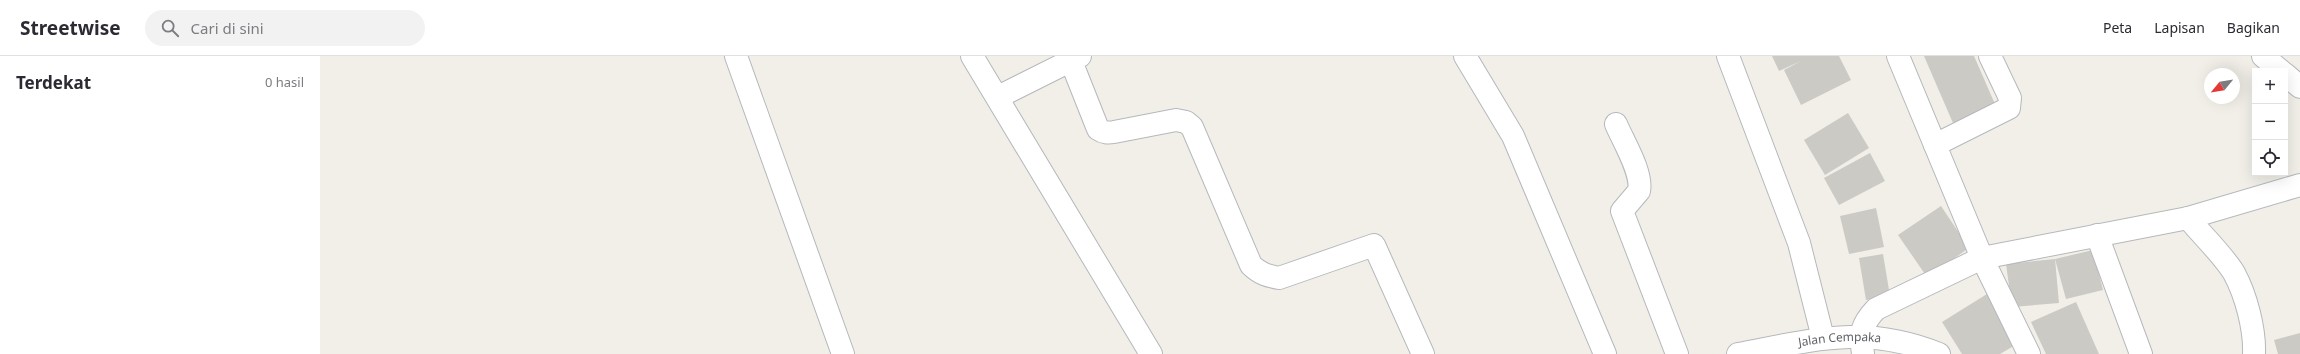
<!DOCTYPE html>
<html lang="id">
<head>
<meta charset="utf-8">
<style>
  :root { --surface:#fff; --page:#f2f2f3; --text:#2b2b33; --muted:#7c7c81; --line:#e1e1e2 }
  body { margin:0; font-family:"Noto Sans",sans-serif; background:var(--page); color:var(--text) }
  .controls { position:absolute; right:12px; top:12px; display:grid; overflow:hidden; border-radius:0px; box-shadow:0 4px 16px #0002 }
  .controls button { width:36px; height:36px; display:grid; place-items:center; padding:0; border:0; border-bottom:1px solid var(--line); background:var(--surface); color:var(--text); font:20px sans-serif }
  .compass { position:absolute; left:1884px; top:12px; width:36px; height:36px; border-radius:50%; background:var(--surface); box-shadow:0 4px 16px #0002; rotate:240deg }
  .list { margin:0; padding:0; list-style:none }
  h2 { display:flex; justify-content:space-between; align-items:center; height:52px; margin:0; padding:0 16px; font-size:17px }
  h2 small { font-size:13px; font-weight:400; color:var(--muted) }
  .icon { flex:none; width:22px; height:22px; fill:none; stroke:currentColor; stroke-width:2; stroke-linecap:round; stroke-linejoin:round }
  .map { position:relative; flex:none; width:1980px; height:298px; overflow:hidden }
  header { display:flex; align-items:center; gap:24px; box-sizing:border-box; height:56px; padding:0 20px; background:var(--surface); border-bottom:1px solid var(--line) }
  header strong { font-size:19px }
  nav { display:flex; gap:22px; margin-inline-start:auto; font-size:14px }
  .search { width:280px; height:36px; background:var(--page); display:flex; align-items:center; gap:10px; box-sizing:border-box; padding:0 14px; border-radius:22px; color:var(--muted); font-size:15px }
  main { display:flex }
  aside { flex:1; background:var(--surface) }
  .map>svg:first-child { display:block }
</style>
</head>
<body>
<header>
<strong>Streetwise</strong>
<div class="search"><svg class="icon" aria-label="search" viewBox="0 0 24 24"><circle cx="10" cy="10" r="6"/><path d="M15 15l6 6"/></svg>Cari di sini</div>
<nav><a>Peta</a><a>Lapisan</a><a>Bagikan</a></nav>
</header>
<main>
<aside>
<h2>Terdekat<small>0 hasil</small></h2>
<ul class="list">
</ul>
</aside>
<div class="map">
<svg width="1980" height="298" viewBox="0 0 1980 298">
  <rect width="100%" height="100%" fill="#f1efe8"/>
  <g fill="#cccac5">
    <polygon points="1452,0 1519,0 1531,24 1481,49 1464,14 1481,5 1459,15"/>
    <polygon points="1604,0 1654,0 1678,55 1636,74"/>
    <polygon points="1528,57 1549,92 1505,119 1484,84"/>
    <polygon points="1550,97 1565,125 1519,149 1504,122"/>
    <polygon points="1621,150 1649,192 1607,221 1578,179"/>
    <polygon points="1556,152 1564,191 1529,198 1520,160"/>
    <polygon points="1773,194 1783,234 1746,243 1735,203"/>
    <polygon points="1563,198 1570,240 1546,244 1539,202"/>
    <polygon points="1735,203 1739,247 1692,251 1686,208"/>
    <polygon points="1667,238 1697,288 1680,298 1642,298 1622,266"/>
    <polygon points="1756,246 1779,298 1726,298 1711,266"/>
    <polygon points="1980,277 1980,298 1958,298 1954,284"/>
  </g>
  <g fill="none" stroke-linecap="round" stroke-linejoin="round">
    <defs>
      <g id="minor">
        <polyline points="416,0 523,298"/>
        <polyline points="652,0 831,298"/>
        <polyline points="1145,0 1193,80 1285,298"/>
        <polyline points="1408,0 1479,187 1503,282"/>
        <polyline points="1578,0 1662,202 1709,298"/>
        <polyline points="1943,0 1961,15"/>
        <path d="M751,5L778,73C784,77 788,77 794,76L856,64L866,66L872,71L931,209C940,218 948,220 959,222L1054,189L1103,298"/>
        <polyline points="1965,18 1980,31"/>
        <polyline points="678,41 760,0"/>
        <path d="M1296,68C1303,85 1323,117 1319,135L1302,155L1357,298"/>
        <polyline points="1615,89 1689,52 1690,42 1670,0"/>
        <path d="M1868,162C1881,178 1904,200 1914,217C1926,239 1935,273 1934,298"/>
        <polyline points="1777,179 1821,298"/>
        <path id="s1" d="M1418,298C1493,284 1545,268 1619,298"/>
        <path d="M1543,298C1540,277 1541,269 1556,253L1662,202L1868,162L1980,129"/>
      </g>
    </defs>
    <use href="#minor" stroke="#b5b8bc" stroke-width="24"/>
    <use href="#minor" stroke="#fff" stroke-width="22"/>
  </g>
  <g text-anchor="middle" stroke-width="3" stroke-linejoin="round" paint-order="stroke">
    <g font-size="12" fill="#5f6368" stroke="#fff">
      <text dy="4" stroke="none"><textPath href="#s1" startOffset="103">Jalan Cempaka</textPath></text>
    </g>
  </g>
</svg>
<div class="controls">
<button>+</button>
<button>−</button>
<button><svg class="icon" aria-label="locate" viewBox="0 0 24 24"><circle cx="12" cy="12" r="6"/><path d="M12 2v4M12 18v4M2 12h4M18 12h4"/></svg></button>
</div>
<svg class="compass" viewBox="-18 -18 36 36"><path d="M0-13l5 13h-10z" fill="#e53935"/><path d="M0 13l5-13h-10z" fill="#7c7c81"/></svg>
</div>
</main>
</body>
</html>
